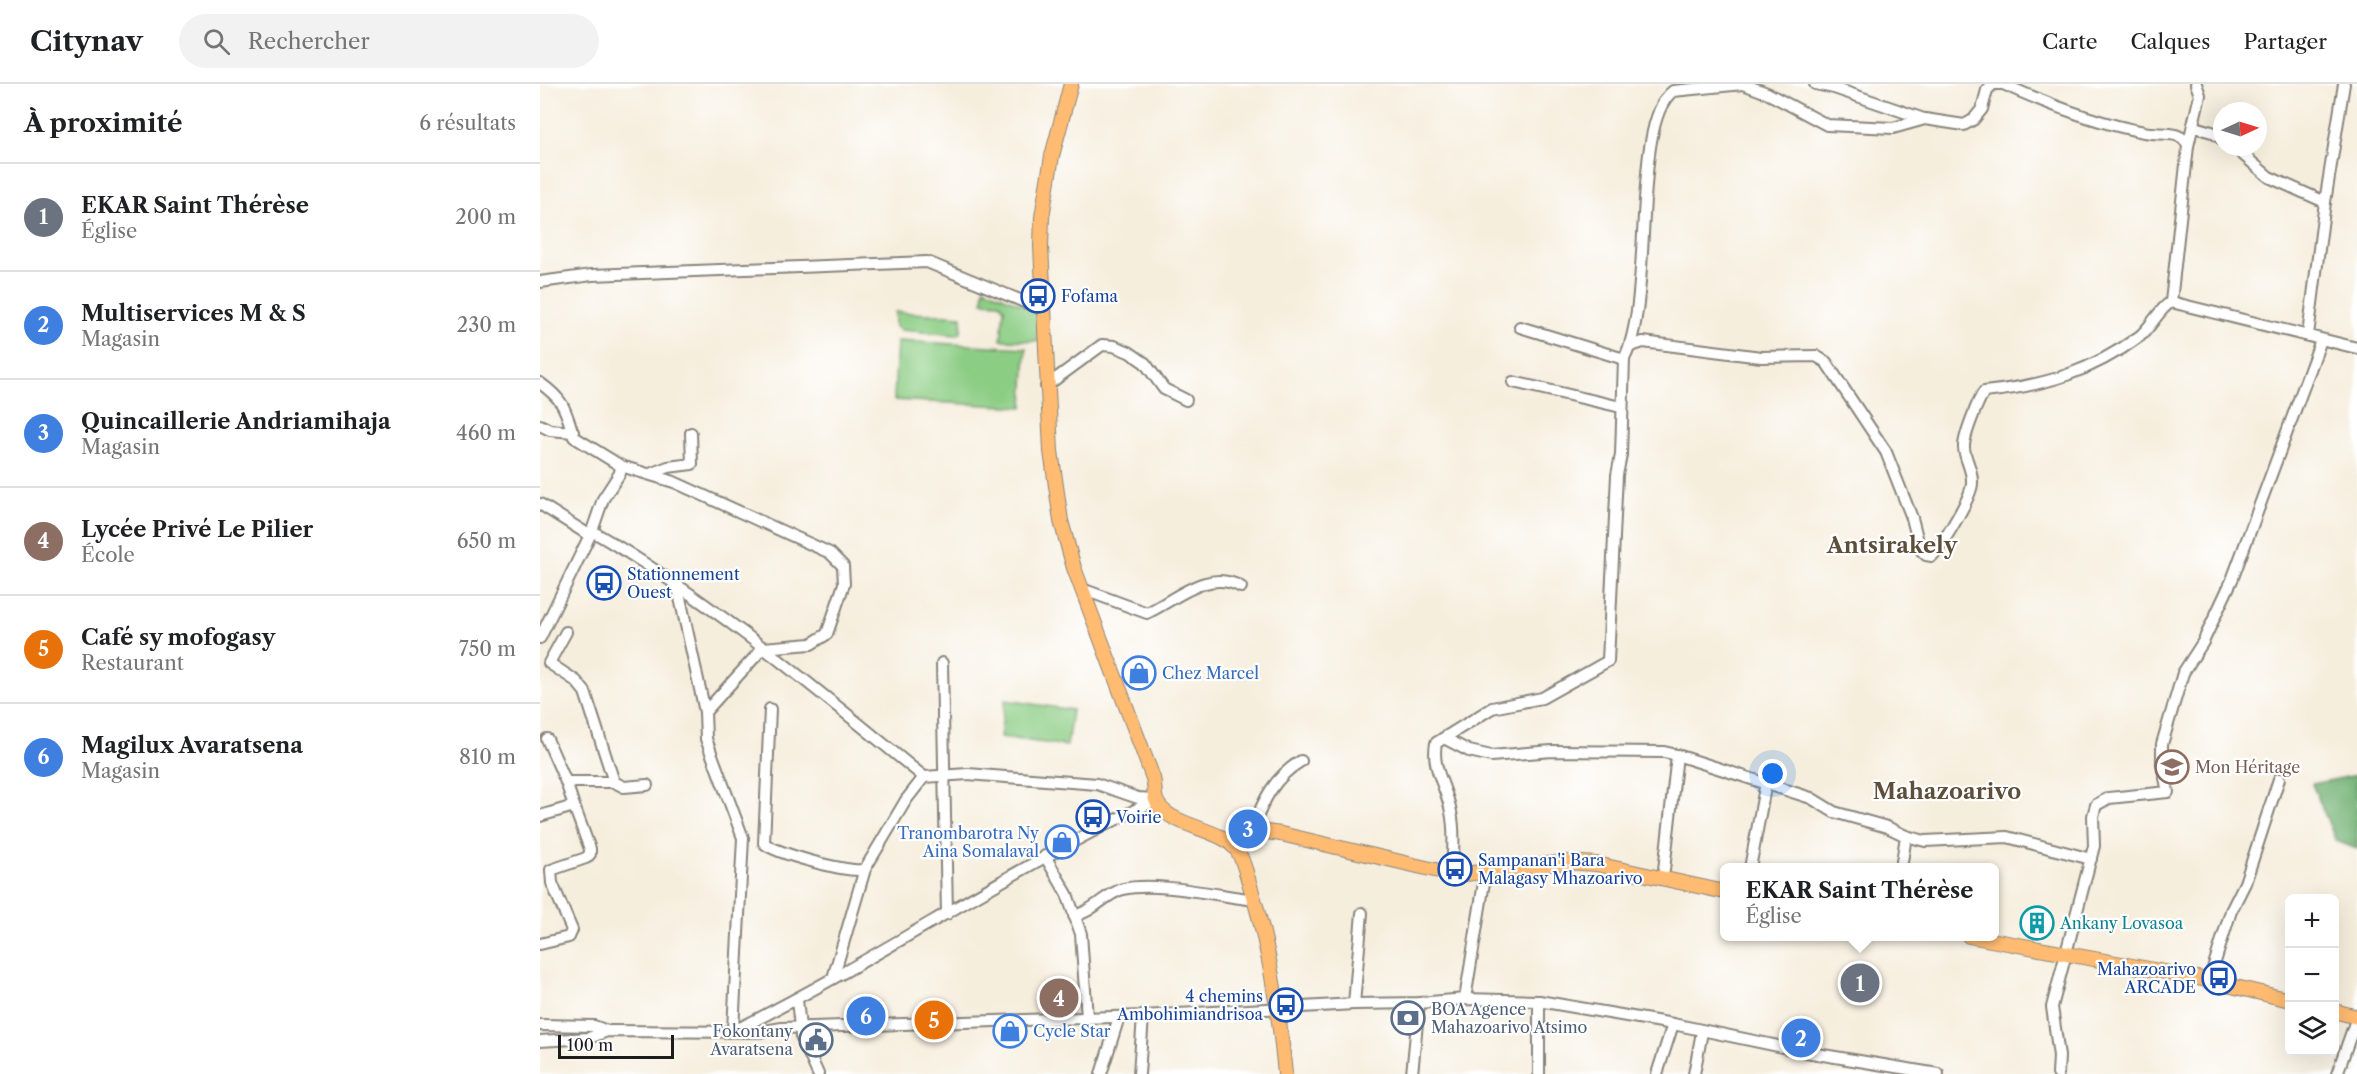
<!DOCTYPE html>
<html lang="fr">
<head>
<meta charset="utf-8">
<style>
  :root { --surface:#fff; --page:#f2f2f2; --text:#202124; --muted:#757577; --line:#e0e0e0; --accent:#0b8043 }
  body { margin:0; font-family:"Libre Caslon Text",serif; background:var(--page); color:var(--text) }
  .controls { position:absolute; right:18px; bottom:18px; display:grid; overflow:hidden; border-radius:9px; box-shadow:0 6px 24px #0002 }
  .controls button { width:54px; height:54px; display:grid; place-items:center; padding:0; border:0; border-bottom:2px solid var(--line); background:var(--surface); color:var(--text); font:30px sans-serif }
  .compass { position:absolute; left:1673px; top:18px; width:54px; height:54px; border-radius:50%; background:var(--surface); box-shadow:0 6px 24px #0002; rotate:86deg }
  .scale { position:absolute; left:18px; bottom:15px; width:116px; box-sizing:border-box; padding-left:6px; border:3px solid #1c1c1c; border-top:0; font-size:16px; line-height:21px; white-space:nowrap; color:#1c1c1c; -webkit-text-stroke:4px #fff; paint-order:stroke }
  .you { position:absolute; left:1233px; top:690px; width:21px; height:21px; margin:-15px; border:4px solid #fff; border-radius:50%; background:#1a73e8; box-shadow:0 0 0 9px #1a73e833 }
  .badge { display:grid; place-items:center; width:39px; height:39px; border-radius:50%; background:var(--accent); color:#fff; font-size:20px; font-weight:700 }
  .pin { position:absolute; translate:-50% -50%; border:3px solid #fff; box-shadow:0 2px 6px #0006 }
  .popup { position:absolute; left:1180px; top:779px; width:279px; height:78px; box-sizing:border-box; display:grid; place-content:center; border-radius:9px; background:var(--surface); filter:drop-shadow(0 2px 4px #0005); font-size:20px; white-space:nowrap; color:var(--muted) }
  .popup b { font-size:22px; color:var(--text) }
  .popup::after { content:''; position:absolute; left:50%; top:100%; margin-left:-12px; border:12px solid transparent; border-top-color:var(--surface) }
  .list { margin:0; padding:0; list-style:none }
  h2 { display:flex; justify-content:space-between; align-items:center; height:78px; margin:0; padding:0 24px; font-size:26px }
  h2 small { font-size:20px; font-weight:400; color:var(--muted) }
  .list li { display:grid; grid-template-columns:39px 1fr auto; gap:18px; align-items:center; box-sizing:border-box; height:108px; padding:0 24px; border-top:2px solid var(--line) }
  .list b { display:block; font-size:22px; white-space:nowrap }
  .list p { margin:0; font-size:20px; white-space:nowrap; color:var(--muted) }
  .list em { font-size:20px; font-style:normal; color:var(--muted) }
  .icon { flex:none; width:33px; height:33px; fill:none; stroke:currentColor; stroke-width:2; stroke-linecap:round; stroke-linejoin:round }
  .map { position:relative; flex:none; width:1817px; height:990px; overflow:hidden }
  header { display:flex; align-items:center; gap:36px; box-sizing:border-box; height:84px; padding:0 30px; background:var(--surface); border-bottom:2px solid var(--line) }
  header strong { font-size:28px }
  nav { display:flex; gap:33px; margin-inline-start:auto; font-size:21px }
  .search { width:420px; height:54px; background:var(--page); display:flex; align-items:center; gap:15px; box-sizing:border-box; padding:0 21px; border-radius:33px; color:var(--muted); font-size:22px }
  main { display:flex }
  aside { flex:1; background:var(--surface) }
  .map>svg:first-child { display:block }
</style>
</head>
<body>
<header>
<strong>Citynav</strong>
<div class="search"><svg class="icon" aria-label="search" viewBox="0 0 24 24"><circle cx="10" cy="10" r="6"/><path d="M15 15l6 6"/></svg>Rechercher</div>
<nav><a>Carte</a><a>Calques</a><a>Partager</a></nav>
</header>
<main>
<aside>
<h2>À proximité<small>6 résultats</small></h2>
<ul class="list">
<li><span class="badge" style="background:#6b7280">1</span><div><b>EKAR Saint Thérèse</b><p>Église</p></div><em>200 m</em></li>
<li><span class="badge" style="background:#3f7fe0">2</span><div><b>Multiservices M &amp; S</b><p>Magasin</p></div><em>230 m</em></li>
<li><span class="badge" style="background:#3f7fe0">3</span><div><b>Quincaillerie Andriamihaja</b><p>Magasin</p></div><em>460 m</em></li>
<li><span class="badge" style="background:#8d6e63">4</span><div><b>Lycée Privé Le Pilier</b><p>École</p></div><em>650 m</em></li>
<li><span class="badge" style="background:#e8710a">5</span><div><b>Café sy mofogasy</b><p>Restaurant</p></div><em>750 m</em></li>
<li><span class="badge" style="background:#3f7fe0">6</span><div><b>Magilux Avaratsena</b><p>Magasin</p></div><em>810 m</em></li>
</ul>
</aside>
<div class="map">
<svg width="1817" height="990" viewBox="0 0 1817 990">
  <rect width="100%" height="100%" fill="#fff"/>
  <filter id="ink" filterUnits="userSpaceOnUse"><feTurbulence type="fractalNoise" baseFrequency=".0167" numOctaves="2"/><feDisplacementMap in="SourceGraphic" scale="12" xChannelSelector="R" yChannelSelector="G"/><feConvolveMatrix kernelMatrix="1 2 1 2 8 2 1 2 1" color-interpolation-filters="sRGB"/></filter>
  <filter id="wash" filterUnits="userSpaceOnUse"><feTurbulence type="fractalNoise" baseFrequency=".008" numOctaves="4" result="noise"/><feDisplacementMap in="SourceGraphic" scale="24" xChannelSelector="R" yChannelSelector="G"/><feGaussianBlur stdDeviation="1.35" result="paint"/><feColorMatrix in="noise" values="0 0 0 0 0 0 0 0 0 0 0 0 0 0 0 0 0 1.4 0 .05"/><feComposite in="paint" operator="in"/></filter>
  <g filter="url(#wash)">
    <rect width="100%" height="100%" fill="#f6eedd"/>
    <g fill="#8ccd84" stroke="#547450" stroke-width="1.5">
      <polygon points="444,204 499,228 501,257 461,256 464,224 460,219 443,218"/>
      <polygon points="355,228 422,232 421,248 417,251 360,246 355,242"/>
      <polygon points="357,257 486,264 483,323 354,316"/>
      <polygon points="465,616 532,626 527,662 460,653"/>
    </g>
    <polygon fill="#71b072" stroke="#466647" stroke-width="1.5" points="1817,691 1817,765 1796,757 1772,700"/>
  </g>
  <g filter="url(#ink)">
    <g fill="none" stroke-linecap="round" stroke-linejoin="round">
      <defs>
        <g id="minor">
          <polyline points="1275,0 1294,4 1384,35"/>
          <polyline points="1654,43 1672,48 1682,55"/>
          <polyline points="1648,62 1660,11 1656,0"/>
          <polyline points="1694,63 1729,93 1785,118"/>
          <polyline points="0,198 52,191 387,178 504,226"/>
          <polyline points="980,243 1084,275"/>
          <polyline points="1768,251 1785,118 1804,0"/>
          <path d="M1091,262L1103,258L1221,273L1276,272L1286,278L1346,368L1372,434L1380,465L1386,471L1392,472C1402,461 1432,413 1432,399C1433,386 1425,376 1424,364C1423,354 1438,316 1444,308C1504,302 1551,288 1600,252C1612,242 1618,226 1631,218L1817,264"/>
          <polyline points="973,298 1081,323"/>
          <path d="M0,299C25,317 25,325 34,353L81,382L134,398L290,469L303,482L304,500L287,550L271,560L223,564L165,628"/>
          <polyline points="506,302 562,261 574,262 589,268 605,279 624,305 646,316"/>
          <polyline points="0,341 10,346 33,348"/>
          <polyline points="110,390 128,383 152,380 151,349"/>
          <polyline points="0,420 49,451"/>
          <path d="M52,447C171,516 277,606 384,693"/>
          <polyline points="137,500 165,628 166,655 203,754 193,946"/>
          <path d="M542,505L607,529C637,515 668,484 701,503"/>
          <polyline points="26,548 9,579 36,597 45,608 74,698 26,698 34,722"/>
          <polyline points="0,554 52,447 63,415 80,389 81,382"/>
          <polyline points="402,579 407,830"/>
          <path d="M230,625L224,759C234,769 314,791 325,785"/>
          <polyline points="904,654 929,667 951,672 1012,667 1124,668 1137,671 1271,714 1294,728 1347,743 1366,752 1361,784"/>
          <polyline points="7,655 26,698"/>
          <polyline points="74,698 84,703 107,701"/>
          <polyline points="0,732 34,722 50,765 50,770 46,774 11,786 12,799 32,846 29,853 0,860"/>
          <path d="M712,746C723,717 734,693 761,677"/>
          <polyline points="1366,752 1385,757 1467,753 1551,775"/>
          <polyline points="505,772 527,810 541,850 547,934"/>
          <polyline points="1210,784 1226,698"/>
          <path d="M912,790C913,769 915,748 911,728C907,703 891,685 896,659L952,624L1002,614L1068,577L1077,391L1081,371L1084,275C1115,216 1090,39 1133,7L1203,0L1227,9L1287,41L1353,44L1385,35L1424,41L1433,36L1442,25L1447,6L1453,0H1463C1507,20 1556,39 1604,48C1620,52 1640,44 1648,62L1631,218"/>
          <polyline points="1123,795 1137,671"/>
          <path d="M534,832C553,828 565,810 583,805C615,797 680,812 715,816"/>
          <polyline points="293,894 325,785 366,716 384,693 428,690 557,700 598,714 614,715"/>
          <polyline points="1669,897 1691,827 1705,799 1739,695"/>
          <polyline points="925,915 946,786"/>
          <polyline points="257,916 261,952 278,990"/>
          <polyline points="814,920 822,829"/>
          <polyline points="0,941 54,942 67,947"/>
          <path d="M196,946C339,875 471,784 616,716"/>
          <polyline points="0,957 49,954 67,947 219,948 242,944 603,932 814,920 879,919 925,915 999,917 1133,940 1271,969 1398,990"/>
          <polyline points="561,990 579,933"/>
          <polyline points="599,990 603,932"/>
          <polyline points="872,990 879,919"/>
          <polyline points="999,990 999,917"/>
          <polyline points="1117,990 1133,940"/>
          <polyline points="1154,990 1162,948"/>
          <polyline points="1518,990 1519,972 1512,923 1554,762 1553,732 1556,721 1569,714 1628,708 1622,680 1622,660 1643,589 1663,558 1692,496 1781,256"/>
          <polyline points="1797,990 1817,933"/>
        </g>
        <g id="major">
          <path d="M531,0L512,72L502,133L501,162L511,367L521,437L534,484L613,694C615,701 614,710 616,716C626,743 681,743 697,766C704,777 707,792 711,805C730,865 739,927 745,990"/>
          <polyline points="692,761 712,746 741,750 916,791 1026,778 1056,780 1185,808"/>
          <polyline points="1429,852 1658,894 1750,916"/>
          <polyline points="1794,927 1817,933"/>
        </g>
      </defs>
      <use href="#minor" stroke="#89857c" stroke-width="14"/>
      <use href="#major" stroke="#89857c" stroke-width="16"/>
      <use href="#minor" stroke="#fff" stroke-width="10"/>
      <use href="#major" stroke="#ffbb71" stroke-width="14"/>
    </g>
  </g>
  <defs>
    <symbol id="bus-ring" viewBox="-11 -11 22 22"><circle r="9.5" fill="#fff" stroke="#1a4fb4" stroke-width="1.5"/><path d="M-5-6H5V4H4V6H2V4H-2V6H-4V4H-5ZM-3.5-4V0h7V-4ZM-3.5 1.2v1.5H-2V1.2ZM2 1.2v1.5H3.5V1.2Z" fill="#1a4fb4"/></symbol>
    <symbol id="shop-ring" viewBox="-11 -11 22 22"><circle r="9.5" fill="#fff" stroke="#3f7fe0" stroke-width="1.5"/><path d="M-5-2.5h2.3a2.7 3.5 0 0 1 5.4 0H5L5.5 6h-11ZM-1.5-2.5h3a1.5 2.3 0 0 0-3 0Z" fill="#3f7fe0"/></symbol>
    <symbol id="school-ring" viewBox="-11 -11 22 22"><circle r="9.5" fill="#fff" stroke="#8d6e63" stroke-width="1.5"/><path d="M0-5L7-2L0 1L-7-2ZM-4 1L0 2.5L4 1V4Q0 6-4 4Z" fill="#8d6e63"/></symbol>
    <symbol id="building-ring" viewBox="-11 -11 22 22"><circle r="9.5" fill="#fff" stroke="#0f9aa8" stroke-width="1.5"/><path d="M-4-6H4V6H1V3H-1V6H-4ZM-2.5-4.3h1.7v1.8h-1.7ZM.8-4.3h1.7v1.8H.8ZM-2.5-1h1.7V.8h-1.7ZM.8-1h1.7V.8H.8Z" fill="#0f9aa8"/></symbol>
    <symbol id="bank-ring" viewBox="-11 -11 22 22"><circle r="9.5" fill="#fff" stroke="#5c6f8a" stroke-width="1.5"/><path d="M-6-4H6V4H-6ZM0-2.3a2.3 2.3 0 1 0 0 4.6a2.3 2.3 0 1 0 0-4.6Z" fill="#5c6f8a"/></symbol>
    <symbol id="civic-ring" viewBox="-11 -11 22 22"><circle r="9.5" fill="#fff" stroke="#5c6f8a" stroke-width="1.5"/><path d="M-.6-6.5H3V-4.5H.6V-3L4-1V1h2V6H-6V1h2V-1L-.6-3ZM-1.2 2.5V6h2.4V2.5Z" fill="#5c6f8a"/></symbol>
  </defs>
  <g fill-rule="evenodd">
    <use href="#bus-ring" x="479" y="193" width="38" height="38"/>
    <use href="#bus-ring" x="45" y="480" width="38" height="38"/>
    <use href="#shop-ring" x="580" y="570" width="38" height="38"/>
    <use href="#school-ring" x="1613" y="664" width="38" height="38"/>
    <use href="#bus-ring" x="534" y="714" width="38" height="38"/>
    <use href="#shop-ring" x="503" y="739" width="38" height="38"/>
    <use href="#bus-ring" x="896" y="766" width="38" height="38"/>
    <use href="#building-ring" x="1478" y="820" width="38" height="38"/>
    <use href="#bus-ring" x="1660" y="875" width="38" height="38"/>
    <use href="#bus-ring" x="727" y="902" width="38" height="38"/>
    <use href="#bank-ring" x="849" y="915" width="38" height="38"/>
    <use href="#shop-ring" x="451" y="928" width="38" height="38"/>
    <use href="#civic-ring" x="257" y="937" width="38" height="38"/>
  </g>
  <g text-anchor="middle" stroke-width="4.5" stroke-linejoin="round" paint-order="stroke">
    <g font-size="16" fill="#164399" stroke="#fff" text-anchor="start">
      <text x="521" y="218">Fofama</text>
      <text x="87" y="496">Stationnement<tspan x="87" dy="18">Ouest</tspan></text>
      <text x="576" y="739">Voirie</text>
      <text x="938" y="782">Sampanan'i Bara<tspan x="938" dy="18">Malagasy Mhazoarivo</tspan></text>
      <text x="1656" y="891" text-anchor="end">Mahazoarivo<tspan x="1656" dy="18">ARCADE</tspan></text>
      <text x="723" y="918" text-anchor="end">4 chemins<tspan x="723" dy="18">Ambohimiandrisoa</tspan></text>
    </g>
    <g font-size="16" fill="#366cbe" stroke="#fff" text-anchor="start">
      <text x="622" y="595">Chez Marcel</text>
      <text x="499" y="755" text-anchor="end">Tranombarotra Ny<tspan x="499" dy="18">Aina Somalaval</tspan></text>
      <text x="493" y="953">Cycle Star</text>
    </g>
    <g font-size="16" fill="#785e54" stroke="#fff" text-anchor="start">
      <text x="1655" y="689">Mon Héritage</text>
    </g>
    <g font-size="16" fill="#0d838f" stroke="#fff" text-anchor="start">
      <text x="1520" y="845">Ankany Lovasoa</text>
    </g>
    <g font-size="16" fill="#4e5e75" stroke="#fff" text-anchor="start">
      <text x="891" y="931">BOA Agence<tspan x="891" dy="18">Mahazoarivo Atsimo</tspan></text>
      <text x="253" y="953" text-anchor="end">Fokontany<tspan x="253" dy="18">Avaratsena</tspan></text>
    </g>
    <g font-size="22" font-weight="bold" fill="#5e4f3b" stroke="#fff">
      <text x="1352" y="469">Antsirakely</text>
      <text x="1407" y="715">Mahazoarivo</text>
    </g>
  </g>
</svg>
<div class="controls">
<button>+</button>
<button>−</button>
<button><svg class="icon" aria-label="layers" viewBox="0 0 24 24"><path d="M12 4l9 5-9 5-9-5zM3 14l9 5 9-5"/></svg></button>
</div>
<svg class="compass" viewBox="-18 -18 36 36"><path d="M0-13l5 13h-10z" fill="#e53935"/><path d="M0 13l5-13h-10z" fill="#757577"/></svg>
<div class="scale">100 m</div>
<div class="you"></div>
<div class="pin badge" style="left:1320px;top:899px;background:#6b7280">1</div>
<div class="popup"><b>EKAR Saint Thérèse</b>Église</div>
<div class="pin badge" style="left:1261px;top:954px;background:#3f7fe0">2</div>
<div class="pin badge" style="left:708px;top:745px;background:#3f7fe0">3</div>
<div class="pin badge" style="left:519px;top:914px;background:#8d6e63">4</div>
<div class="pin badge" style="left:394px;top:936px;background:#e8710a">5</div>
<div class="pin badge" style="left:326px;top:932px;background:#3f7fe0">6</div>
</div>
</main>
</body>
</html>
